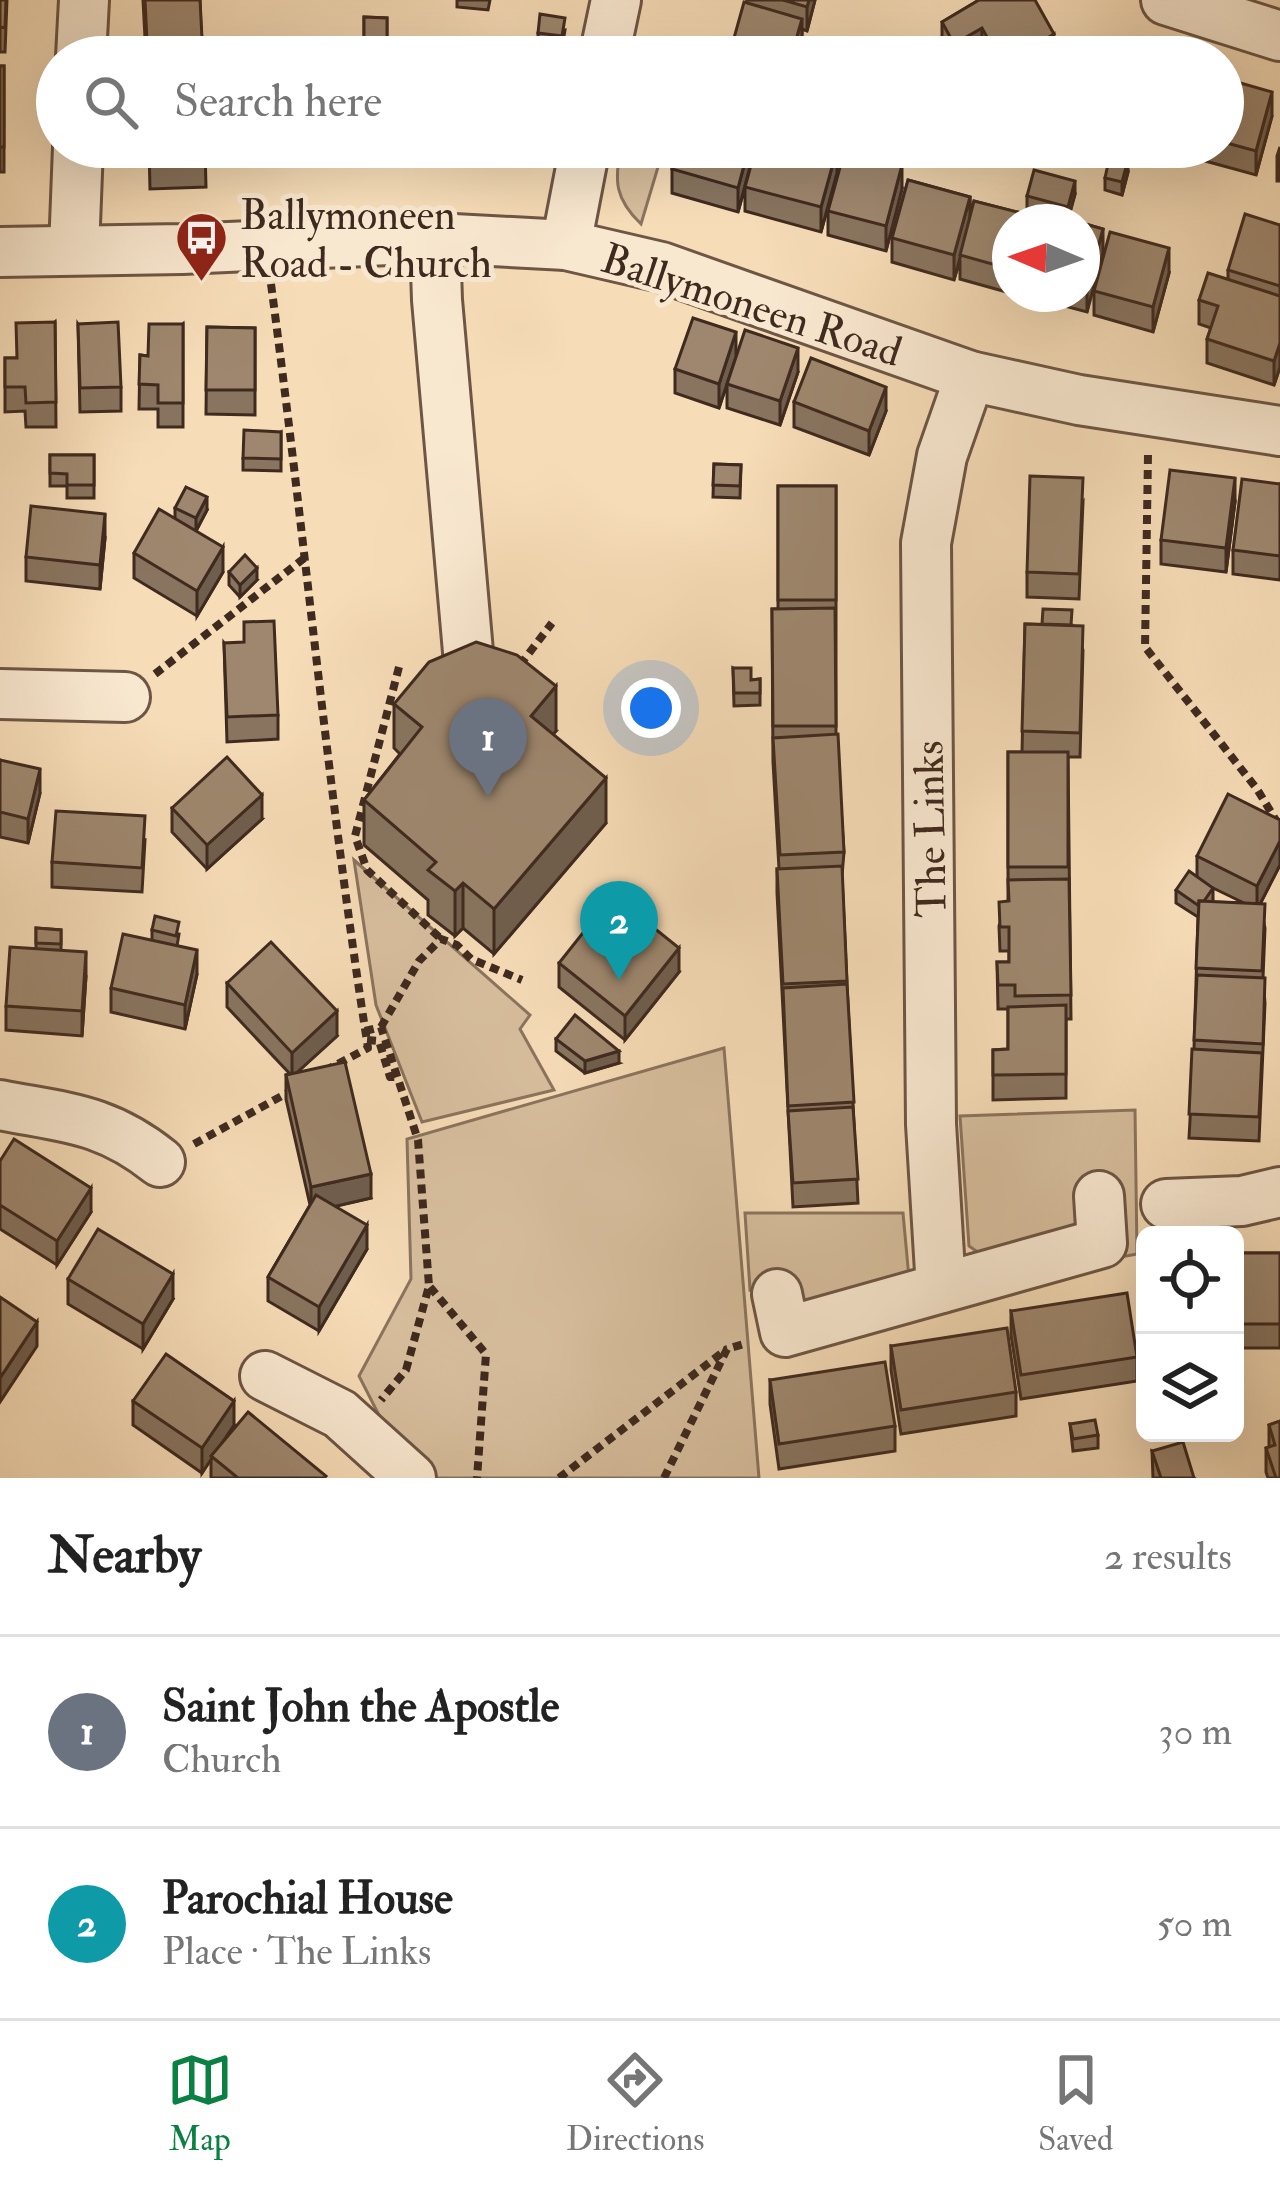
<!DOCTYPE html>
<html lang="en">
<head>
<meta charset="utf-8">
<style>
  :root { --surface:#fff; --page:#f2f2f2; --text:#222; --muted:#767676; --line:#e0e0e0; --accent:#0b8043 }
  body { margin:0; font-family:"IM FELL Double Pica",serif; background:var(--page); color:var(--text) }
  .controls { position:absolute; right:36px; bottom:36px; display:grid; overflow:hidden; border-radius:18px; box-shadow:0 12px 48px #0002 }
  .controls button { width:108px; height:108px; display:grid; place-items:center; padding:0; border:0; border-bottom:3px solid var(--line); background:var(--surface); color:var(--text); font:60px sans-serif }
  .compass { position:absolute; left:992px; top:204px; width:108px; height:108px; border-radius:50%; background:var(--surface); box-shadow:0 12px 48px #0002; rotate:272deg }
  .you { position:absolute; left:651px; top:708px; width:42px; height:42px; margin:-30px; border:9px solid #fff; border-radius:50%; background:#1a73e8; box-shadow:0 0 0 18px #1a73e833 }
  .badge { display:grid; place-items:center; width:78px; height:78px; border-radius:50%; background:var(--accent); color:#fff; font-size:39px; font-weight:700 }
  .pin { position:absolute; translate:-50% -99px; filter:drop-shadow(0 3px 6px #0008) }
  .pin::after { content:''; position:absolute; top:63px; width:42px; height:36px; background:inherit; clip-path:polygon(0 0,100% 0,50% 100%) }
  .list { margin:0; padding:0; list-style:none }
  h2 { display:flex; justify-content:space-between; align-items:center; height:156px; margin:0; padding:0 48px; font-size:51px }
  h2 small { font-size:39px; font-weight:400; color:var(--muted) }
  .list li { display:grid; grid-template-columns:78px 1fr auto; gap:36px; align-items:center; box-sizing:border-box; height:192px; padding:0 48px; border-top:3px solid var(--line) }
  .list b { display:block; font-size:45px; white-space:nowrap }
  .list p { margin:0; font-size:39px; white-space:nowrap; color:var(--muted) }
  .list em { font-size:39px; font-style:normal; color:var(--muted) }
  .icon { flex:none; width:66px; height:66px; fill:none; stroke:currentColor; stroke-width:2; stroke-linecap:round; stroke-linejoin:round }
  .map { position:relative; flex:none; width:1280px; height:1478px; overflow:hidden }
  .search { position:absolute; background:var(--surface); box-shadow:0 12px 48px #0002; left:36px; right:36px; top:36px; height:132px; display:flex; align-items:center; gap:30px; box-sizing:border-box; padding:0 42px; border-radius:66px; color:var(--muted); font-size:45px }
  .sheet { height:540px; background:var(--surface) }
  nav { display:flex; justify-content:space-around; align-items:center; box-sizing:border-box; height:168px; border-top:3px solid var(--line); background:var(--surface); font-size:33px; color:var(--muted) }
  nav a { display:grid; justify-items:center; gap:6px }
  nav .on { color:var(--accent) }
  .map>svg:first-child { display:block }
</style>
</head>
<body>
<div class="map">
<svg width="1280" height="1478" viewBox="0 0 1280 1478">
  <rect width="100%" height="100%" fill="#f6dcb7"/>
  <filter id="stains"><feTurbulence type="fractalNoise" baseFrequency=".00167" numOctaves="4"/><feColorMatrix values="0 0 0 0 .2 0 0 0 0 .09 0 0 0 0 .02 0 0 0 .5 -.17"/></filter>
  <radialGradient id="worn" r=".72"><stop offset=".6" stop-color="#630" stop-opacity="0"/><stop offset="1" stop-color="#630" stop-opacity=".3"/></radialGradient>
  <g fill="#d7be9d" stroke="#8b745e" stroke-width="3">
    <path d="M621,147H664L641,224C615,199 614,181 621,147Z"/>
    <polygon points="354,860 530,1015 520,1029 554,1090 422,1122 376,1005"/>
    <polygon points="724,1048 759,1478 435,1478 384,1425 359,1376 411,1279 407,1139"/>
    <polygon points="1135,1110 1137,1254 1121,1257 1110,1186 1082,1213 1075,1228 979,1253 969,1246 960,1116"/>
    <polygon points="745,1213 903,1213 909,1278 810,1306 801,1300 789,1279 750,1290"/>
  </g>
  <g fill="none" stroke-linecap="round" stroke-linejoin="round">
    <defs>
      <g id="minor">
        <polyline points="1166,0 1280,36"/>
        <polyline points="81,57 84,0"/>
        <polyline points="604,57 616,0"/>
        <polyline points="435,238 437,300 469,663"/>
        <polyline points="566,245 585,147"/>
        <polyline points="74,250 78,147"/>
        <polyline points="0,252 182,249 435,238 566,245 661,267 970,376 1079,400 1280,431"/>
        <polyline points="0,694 125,697"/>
        <path d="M0,1105C66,1118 105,1118 160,1162"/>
        <polyline points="1166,1204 1242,1201 1280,1192"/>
        <polyline points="941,1288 931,1124 926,543 942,456 970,376"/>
        <polyline points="777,1294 785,1332 1102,1243 1099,1196"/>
        <polyline points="265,1376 340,1414 411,1478"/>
      </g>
    </defs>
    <use href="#minor" stroke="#6d5645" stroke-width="54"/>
    <g stroke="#3f2a1f" stroke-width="8" stroke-dasharray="9 6" stroke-linecap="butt">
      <path d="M271,284C305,538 328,794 368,1048L330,1068"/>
      <polyline points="1148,455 1145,647 1257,789 1280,827"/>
      <polyline points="520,665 552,623"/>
      <polyline points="399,667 355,836 367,870 441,939"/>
      <polyline points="155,674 307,556"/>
      <polyline points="381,1027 419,961 441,939 457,945 471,959 522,980"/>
      <polyline points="365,1031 381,1027 418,1140 429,1286 406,1370 381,1400"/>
      <polyline points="367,1040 379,1041 390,1077 397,1077"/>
      <polyline points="194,1144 291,1091"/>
      <polyline points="430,1287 486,1354 477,1478"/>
      <polyline points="559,1478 727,1349"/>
      <polyline points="664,1478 727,1349 744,1344"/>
    </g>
    <use href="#minor" stroke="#f9e8d0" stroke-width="48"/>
  </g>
  <g fill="#88745f" stroke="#3f2a1f" stroke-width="3" fill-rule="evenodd">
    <polygon points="0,0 7,0 5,52 0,52"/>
    <polygon points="143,0 200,0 202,57 146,57"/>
    <polygon points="457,0 490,0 488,10 457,7"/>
    <polygon points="747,0 815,0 807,31 802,29 802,43 798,57 729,57"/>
    <polygon points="979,0 1054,57 984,57 982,52 974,57 948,57 942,46 942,22"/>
    <polygon points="364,17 387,18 387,44 369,53 364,52"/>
    <polygon points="565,30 562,48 538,45 538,33"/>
    <rect x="0" y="66" width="4" height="106"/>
    <polygon points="1223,78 1272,116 1256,175 1198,159 1198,147 1223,147"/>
    <polygon points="149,147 205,147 206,187 150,189"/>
    <polygon points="754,147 754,152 837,173 821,232 745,211 745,187 738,212 672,193 672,169"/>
    <polygon points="1138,147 1187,147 1184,160"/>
    <polygon points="1280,147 1280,181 1277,181 1277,156"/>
    <polygon points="1128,172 1122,195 1105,190 1105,178"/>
    <polygon points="908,180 970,197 970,215 974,201 1037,217 1037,222 1010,222 1010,293 960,279 960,260 954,280 892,262 892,238"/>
    <polygon points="902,189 886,251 828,235 828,211"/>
    <polygon points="1075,194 1068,219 1027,208 1027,196"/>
    <polygon points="1082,223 1103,229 1087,312 1027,296 1027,294 1082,294"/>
    <polygon points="1280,225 1280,367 1274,385 1207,363 1207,339 1211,328 1199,324 1199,300 1228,279 1228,270"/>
    <polygon points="1169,273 1153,332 1094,315 1094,291"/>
    <polygon points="55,322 56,427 26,427 25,411 5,412 5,358 16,358"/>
    <polygon points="78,324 121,387 121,411 80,412"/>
    <polygon points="183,324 183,427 158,427 158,409 139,409 140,355 148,356"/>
    <polygon points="207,327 255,328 255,415 206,414"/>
    <polygon points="736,355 798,372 780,425 727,408 727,384 730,374 719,408 675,393 675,369"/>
    <polygon points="794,402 886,411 869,455 794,427"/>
    <polygon points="281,432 281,471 243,470 243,458"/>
    <polygon points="50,455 94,455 94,498 67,498 67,486 50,486"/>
    <polygon points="714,464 741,465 740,498 713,497"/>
    <polygon points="1280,484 1280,580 1233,574 1233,550"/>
    <polygon points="778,486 836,486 836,734 844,852 842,876 847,984 858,1203 793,1207 777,893 777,869 779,869 773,762 772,609 778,609"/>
    <polygon points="1083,502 1079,599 1027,597 1027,572"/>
    <polygon points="1235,502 1226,572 1161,564 1161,540"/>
    <polygon points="175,508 207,510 196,531 223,572 197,616 134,578 134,553 175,519"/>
    <polygon points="105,538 100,589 26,581 26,557"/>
    <polygon points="229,572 257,580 240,597 229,585"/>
    <polygon points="1025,624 1072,625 1083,650 1080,757 1068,757 1071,1019 1066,1019 1066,1098 993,1100 993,1050 1008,1049 1008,1009 998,1009 997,962 1009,962 1009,951 1000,951 999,926 1008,901 1008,752 1022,752"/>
    <polygon points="224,643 278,715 278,739 227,742"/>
    <polygon points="733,668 751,680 760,679 760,705 734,706"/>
    <polygon points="394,704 556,731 553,734 606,823 494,954 463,928 455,936 428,915 428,900 364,845 364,800 400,754 394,748"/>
    <polygon points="0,760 40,793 28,843 0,837"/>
    <polygon points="172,808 262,819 207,869 172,832"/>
    <path d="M1280,820V865L1260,904L1265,928L1263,978L1265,1003L1259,1141L1189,1138L1194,1049L1198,917L1176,903V890L1197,877V856ZM1213,888L1244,903L1213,902Z"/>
    <polygon points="145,840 142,892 52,887 52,862"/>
    <polygon points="36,928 61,930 61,950 86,976 82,1036 6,1030 6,1006 36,948"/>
    <polygon points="152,930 179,934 177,946 197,974 185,1029 111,1012 111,988 152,940"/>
    <polygon points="559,963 679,972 625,1040 559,987"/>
    <polygon points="227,983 337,1036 297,1072 371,1198 335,1206 367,1249 319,1331 268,1301 268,1277 310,1205 286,1099 286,1075 290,1074 227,1007"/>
    <polygon points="556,1039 619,1063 585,1073 556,1051"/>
    <polygon points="0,1161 91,1212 57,1265 0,1229"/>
    <polygon points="1237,1253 1280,1253 1280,1348 1238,1348"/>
    <polygon points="68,1279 173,1299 143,1349 68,1304"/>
    <polygon points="1011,1311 1137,1357 1137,1381 1021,1399 1011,1335"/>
    <polygon points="891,1346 1016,1392 1016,1416 901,1434 891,1370"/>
    <polygon points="770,1380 895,1426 895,1451 779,1469 770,1404"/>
    <polygon points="133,1401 234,1425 221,1445 326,1478 211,1478 211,1458 202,1473 133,1425"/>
    <polygon points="1280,1421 1280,1478 1268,1478 1266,1472 1266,1448 1269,1447 1269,1425"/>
    <polygon points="1070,1424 1098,1435 1098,1448 1073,1451"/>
    <polygon points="1152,1451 1194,1478 1153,1478"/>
  </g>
  <g fill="#6f5e4d" stroke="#3f2a1f" stroke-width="3">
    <polygon points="809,0 815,0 807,31 807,7"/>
    <polygon points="802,19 802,43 798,57 791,57"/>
    <polygon points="982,28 982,52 974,57 954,57 954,44"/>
    <polygon points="1054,34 1054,57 1015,57"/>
    <polygon points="1272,92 1272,116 1256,175 1256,151"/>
    <polygon points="749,147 754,147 754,152 738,212 738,188"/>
    <polygon points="837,149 837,173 821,232 821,207"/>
    <polygon points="1128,160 1128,172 1122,195 1122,182"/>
    <polygon points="902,165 902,189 886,251 886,226"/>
    <polygon points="1075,181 1075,194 1068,220 1068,207"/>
    <polygon points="970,197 970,221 954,280 954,255"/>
    <polygon points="1103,229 1103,253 1087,312 1087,288"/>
    <polygon points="1169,248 1169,273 1153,332 1153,307"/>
    <polygon points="736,332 736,357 719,408 719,384"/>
    <polygon points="1280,343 1280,367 1274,385 1274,361"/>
    <polygon points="798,348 798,372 780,425 780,401"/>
    <polygon points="886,387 886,411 869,455 869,431"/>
    <polygon points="1235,478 1235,502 1226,572 1226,548"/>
    <polygon points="207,497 207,510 196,531 196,518"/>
    <polygon points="105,514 105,538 100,589 100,565"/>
    <polygon points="223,547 223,572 197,616 197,591"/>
    <polygon points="257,568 257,580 240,597 240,585"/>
    <polygon points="556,686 556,731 531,761 531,716"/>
    <polygon points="40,769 40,793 28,843 28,819"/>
    <polygon points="606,778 606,823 494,954 494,909"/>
    <polygon points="262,795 262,819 207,869 207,845"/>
    <polygon points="1280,841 1280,865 1257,910 1257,886"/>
    <polygon points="463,883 463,928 455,936 455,891"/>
    <polygon points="679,948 679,972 625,1040 625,1016"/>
    <polygon points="197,950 197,974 185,1029 185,1005"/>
    <polygon points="86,952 86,976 82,1036 82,1011"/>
    <polygon points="337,1011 337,1036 292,1077 292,1053"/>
    <polygon points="619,1051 619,1063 585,1073 585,1061"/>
    <polygon points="371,1174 371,1198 311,1212 311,1187"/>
    <polygon points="91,1188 91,1212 57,1265 57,1241"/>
    <polygon points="367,1225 367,1249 319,1331 319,1307"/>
    <polygon points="173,1274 173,1299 143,1349 143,1324"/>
    <polygon points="37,1322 37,1346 0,1402 0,1378"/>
    <polygon points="234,1401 234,1425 202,1473 202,1448"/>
  </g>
  <g fill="#9e876e" stroke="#3f2a1f" stroke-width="3">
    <polygon points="0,0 6,0 5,28 0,27"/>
    <polygon points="145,0 200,0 202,38 147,41"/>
    <polygon points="783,0 809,0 807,7"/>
    <polygon points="979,0 1035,0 1054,34 1015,57 998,57 982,28 954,44 942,22"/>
    <polygon points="744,2 802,19 791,57 729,56"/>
    <polygon points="540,14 565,18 562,36 538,33"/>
    <polygon points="364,17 387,18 387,41 364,41"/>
    <polygon points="369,43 421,46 420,57 368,57"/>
    <polygon points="1070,45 1098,57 1064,57"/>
    <polygon points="293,46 364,52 364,57 292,57"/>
    <polygon points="244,47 270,48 269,57 243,57"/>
    <polygon points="201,53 202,57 146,57 146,55"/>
    <rect x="0" y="66" width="4" height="81"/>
    <polygon points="1223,78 1272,92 1256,151 1223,142"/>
    <polygon points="150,147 205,147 206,163 150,165"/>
    <polygon points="678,147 749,147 738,188 672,169"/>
    <polygon points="756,147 831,147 837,149 821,207 745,187"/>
    <polygon points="845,149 902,165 886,226 828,211"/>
    <polygon points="1110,155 1128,160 1122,182 1105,178"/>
    <polygon points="1034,170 1075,181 1068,207 1027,196"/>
    <polygon points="908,180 970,197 954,255 892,238"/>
    <polygon points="974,201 1037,217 1035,222 1010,222 1010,269 960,255"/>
    <polygon points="1044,213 1077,222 1041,222"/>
    <polygon points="1245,214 1280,225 1280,286 1228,270"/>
    <polygon points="1082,223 1103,229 1087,288 1082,286"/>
    <polygon points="1110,232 1169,248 1153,307 1094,291"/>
    <polygon points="1208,273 1280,296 1280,343 1274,361 1207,339 1218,306 1199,300"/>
    <polygon points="693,318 736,332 719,384 675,369"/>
    <polygon points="55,322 56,402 26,403 25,387 5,387 5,358 17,358 16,323"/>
    <polygon points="118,322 121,387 80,388 78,324"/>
    <polygon points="149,324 183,324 183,403 158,403 158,385 139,384 140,355 148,356"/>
    <polygon points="207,327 255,328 255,390 206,390"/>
    <polygon points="745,330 798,348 780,401 727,384"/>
    <polygon points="811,358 886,387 869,431 794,402"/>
    <polygon points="244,430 281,432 281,459 243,458"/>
    <polygon points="50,455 94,455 94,485 67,485 67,474 50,473"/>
    <polygon points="714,464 741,465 740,486 713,485"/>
    <polygon points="1170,470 1235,478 1226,548 1161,540"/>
    <polygon points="1030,476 1083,478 1079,574 1027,572"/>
    <polygon points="1242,479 1280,484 1280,556 1233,550"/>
    <rect x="778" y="486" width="58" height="114"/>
    <polygon points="186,487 207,497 196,518 175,508"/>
    <polygon points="31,506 105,514 100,565 26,557"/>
    <polygon points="159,509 223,547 197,591 134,553"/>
    <polygon points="245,555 257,568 240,585 229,572"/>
    <polygon points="835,608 836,726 773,726 772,609"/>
    <polygon points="1043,609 1072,610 1071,625 1042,624"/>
    <polygon points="274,621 278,715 227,717 224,643 244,642 244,622"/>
    <polygon points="1025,624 1083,626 1080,733 1022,731"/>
    <polygon points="476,642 517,655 556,686 531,716 606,778 494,909 463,883 455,891 428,870 436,862 364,800 422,727 394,704 429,662"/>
    <polygon points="733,668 751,668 751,680 760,679 760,693 734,693"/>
    <polygon points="838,734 844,852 780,855 773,738"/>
    <rect x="1008" y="752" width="60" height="115"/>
    <polygon points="227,757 262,795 207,845 172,808"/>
    <polygon points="0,760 40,769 28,819 0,812"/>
    <polygon points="1228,794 1280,820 1280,841 1257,886 1197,856"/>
    <polygon points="56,811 145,816 142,868 52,862"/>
    <polygon points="842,866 847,981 783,984 777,869"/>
    <polygon points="1189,871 1213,888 1204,901 1199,901 1199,906 1176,890"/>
    <polygon points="1069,879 1071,995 1015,996 1015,985 998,985 997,962 1009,962 1009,927 1000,927 999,902 1009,901 1008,880"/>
    <polygon points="613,895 679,948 625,1016 559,963"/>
    <polygon points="1199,901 1265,904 1262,971 1196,968"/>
    <polygon points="155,916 179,922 176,936 152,930"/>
    <polygon points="36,928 61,930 61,944 36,943"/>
    <polygon points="123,934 197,950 185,1005 111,988"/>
    <polygon points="271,942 337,1011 292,1053 227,983"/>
    <polygon points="10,947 86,952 82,1011 6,1006"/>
    <polygon points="1197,975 1265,978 1263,1044 1194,1040"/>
    <polygon points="847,984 854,1102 788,1106 783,988"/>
    <polygon points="1066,1005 1066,1074 993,1075 993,1050 1008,1049 1008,1007"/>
    <polygon points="575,1015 619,1051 585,1061 556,1039"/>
    <polygon points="1192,1049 1262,1053 1259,1117 1189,1114"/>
    <polygon points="345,1062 371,1174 311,1187 286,1075"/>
    <polygon points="853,1107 858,1179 793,1183 788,1111"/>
    <polygon points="14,1139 91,1188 57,1241 0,1205 0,1161"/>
    <polygon points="316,1195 367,1225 319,1307 268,1277"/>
    <polygon points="98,1229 173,1274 143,1324 68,1279"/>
    <polygon points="1237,1253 1280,1253 1280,1324 1238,1324"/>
    <polygon points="1127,1293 1137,1357 1021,1375 1011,1311"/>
    <polygon points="0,1297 37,1322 0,1378"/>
    <polygon points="1007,1328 1016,1392 901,1410 891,1346"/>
    <polygon points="166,1354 234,1401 202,1448 133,1401"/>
    <polygon points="885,1362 895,1426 779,1444 770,1380"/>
    <polygon points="248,1412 326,1476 324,1478 238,1478 211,1456"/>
    <polygon points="1095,1420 1098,1435 1073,1439 1070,1424"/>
    <polygon points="1280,1421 1280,1478 1276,1478 1266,1448 1275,1445 1269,1425"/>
    <polygon points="1183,1442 1194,1478 1161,1478 1152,1451"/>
  </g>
  <defs>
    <symbol id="bus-pin" viewBox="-11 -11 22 30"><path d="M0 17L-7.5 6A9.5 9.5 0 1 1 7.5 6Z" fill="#8f2418" stroke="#f9e8d0"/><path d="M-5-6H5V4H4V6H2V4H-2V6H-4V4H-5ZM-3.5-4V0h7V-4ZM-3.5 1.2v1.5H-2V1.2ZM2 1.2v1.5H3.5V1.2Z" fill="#fff"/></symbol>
  </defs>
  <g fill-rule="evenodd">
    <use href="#bus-pin" x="172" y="208" width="59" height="81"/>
  </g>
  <g text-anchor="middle" stroke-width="10" stroke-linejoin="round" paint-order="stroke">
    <g font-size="42" fill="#3f2a1f" stroke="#f9e8d0" text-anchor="start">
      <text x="240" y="229">Ballymoneen<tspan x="240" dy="48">Road - Church</tspan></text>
    </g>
    <g font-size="42" fill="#3f2a1f" stroke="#f9e8d0">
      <text transform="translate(752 304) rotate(18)" y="15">Ballymoneen Road</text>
      <text transform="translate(929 829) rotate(-91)" y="15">The Links</text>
    </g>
  </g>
  <rect width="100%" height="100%" filter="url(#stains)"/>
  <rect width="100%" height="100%" fill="url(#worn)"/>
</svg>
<div class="controls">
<button><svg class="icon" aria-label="locate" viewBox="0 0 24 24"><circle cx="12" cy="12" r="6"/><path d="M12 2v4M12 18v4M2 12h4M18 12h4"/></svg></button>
<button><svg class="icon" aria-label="layers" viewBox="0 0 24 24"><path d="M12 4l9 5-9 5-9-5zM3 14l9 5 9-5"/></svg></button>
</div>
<svg class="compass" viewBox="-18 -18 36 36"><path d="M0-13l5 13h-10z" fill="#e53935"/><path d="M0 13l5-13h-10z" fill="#767676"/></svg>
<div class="you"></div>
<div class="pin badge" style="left:488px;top:797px;background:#6b7280">1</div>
<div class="pin badge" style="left:619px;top:980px;background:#0f9aa8">2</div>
<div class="search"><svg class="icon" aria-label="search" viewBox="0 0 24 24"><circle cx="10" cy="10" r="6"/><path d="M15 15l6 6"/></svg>Search here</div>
</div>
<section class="sheet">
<h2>Nearby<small>2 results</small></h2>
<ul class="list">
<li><span class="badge" style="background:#6b7280">1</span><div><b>Saint John the Apostle</b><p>Church</p></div><em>30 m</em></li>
<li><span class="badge" style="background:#0f9aa8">2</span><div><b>Parochial House</b><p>Place · The Links</p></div><em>50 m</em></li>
</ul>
</section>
<nav>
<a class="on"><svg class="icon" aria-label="map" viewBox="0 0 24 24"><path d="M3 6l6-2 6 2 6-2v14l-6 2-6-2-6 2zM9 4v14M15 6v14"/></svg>Map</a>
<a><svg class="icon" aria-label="directions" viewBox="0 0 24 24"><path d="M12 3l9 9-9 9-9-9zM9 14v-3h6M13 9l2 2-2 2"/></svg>Directions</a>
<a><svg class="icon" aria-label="saved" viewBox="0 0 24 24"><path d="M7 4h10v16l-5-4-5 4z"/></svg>Saved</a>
</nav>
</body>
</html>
